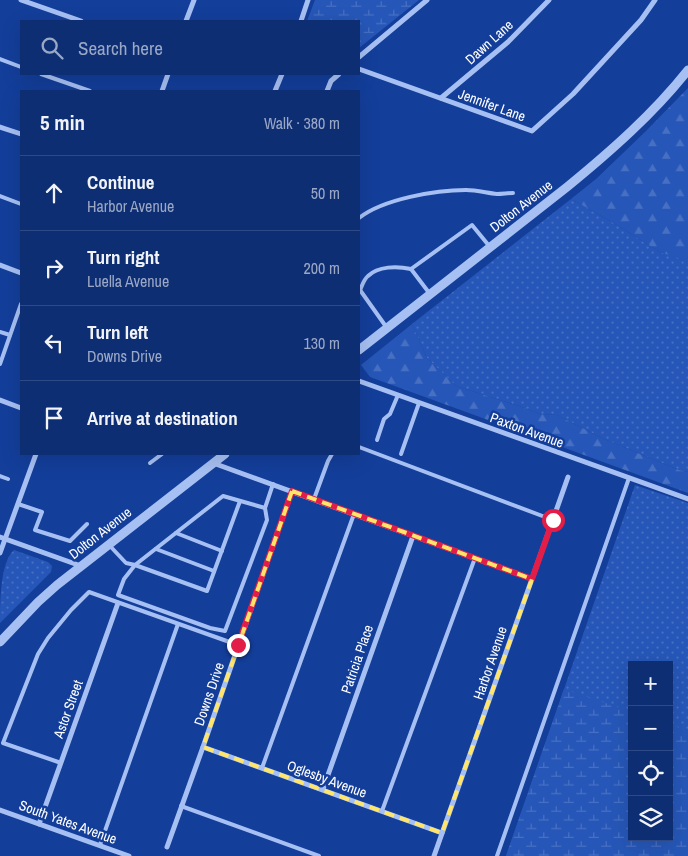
<!DOCTYPE html>
<html lang="en">
<head>
<meta charset="utf-8">
<style>
  :root { --surface:#0e2e74; --page:#1c3a7c; --text:#f1f3f6; --muted:#9ba8c5; --line:#2e4a86 }
  body { margin:0; font-family:"Archivo Narrow",sans-serif; background:var(--page); color:var(--text) }
  .controls { position:absolute; right:15px; bottom:15px; display:grid; overflow:hidden; border-radius:0px; box-shadow:0 5px 20px #0002 }
  .controls button { width:45px; height:45px; display:grid; place-items:center; padding:0; border:0; border-bottom:1px solid var(--line); background:var(--surface); color:var(--text); font:25px sans-serif }
  .stop { position:absolute; width:15px; height:15px; margin:-11px; border:4px solid #e11d48; border-radius:50%; background:#fff }
  .stop.end { background:#e11d48; border-color:#fff; box-shadow:0 1px 5px #0008 }
  .list { margin:0; padding:0; list-style:none }
  h2 { display:flex; justify-content:space-between; align-items:center; height:65px; margin:0; padding:0 20px; font-size:21px }
  h2 small { font-size:16px; font-weight:400; color:var(--muted) }
  .list li { display:grid; grid-template-columns:32px 1fr auto; gap:15px; align-items:center; box-sizing:border-box; height:75px; padding:0 20px; border-top:1px solid var(--line) }
  .list b { display:block; font-size:19px; white-space:nowrap }
  .list p { margin:0; font-size:16px; white-space:nowrap; color:var(--muted) }
  .list em { font-size:16px; font-style:normal; color:var(--muted) }
  .icon { flex:none; width:28px; height:28px; fill:none; stroke:currentColor; stroke-width:2; stroke-linecap:round; stroke-linejoin:round }
  .map { position:relative; flex:none; width:688px; height:856px; overflow:hidden }
  .search { position:absolute; background:var(--surface); box-shadow:0 5px 20px #0002; left:20px; top:20px; width:340px; height:55px; display:flex; align-items:center; gap:12px; box-sizing:border-box; padding:0 18px; border-radius:0px; color:var(--muted); font-size:19px }
  .panel { position:absolute; background:var(--surface); box-shadow:0 5px 20px #0002; left:20px; top:90px; width:340px; height:365px; border-radius:0px }
  .map>svg:first-child { display:block }
</style>
</head>
<body>
<div class="map">
<svg width="688" height="856" viewBox="0 0 688 856">
  <defs>
    <pattern id="grass-dots" width="8" height="8" patternUnits="userSpaceOnUse" patternTransform="scale(1.25)"><rect width="8" height="8" fill="#2657b8"/><path d="M2 2h.1M6 6h.1" fill="none" stroke="#4770c3" stroke-width="1.8" stroke-linecap="round"/></pattern>
    <pattern id="forest-firs" width="22" height="20" patternUnits="userSpaceOnUse" patternTransform="scale(1.25)"><rect width="22" height="20" fill="#2657b8"/><path d="M5 1l3.5 6h-7zM16 11l3.5 6h-7z" fill="#4770c3"/></pattern>
    <pattern id="wetland-marsh" width="20" height="14" patternUnits="userSpaceOnUse" patternTransform="scale(1.25)"><rect width="20" height="14" fill="#2657b8"/><path d="M1 5h8M5 5V1M11 12h8M15 12V8" fill="none" stroke="#4770c3"/></pattern>
  </defs>
  <rect width="100%" height="100%" fill="#133e9a"/>
  <g fill="url(#grass-dots)" fill-rule="evenodd">
    <polygon points="571,199 612,222 660,252 688,260 688,472 679,470 604,439 557,415 540,414 519,406 456,386 427,358 412,324"/>
    <path d="M635,485L688,503V856H506ZM632,665H669V837H632Z"/>
    <path d="M14,550L48,562L52,566L51,572L0,623C0,603 0,562 14,550Z"/>
  </g>
  <g fill="url(#forest-firs)">
    <polygon points="688,88 688,260 687,261 660,252 612,222 571,199 596,179 645,132"/>
    <polygon points="412,324 427,358 456,386 519,406 540,414 557,415 604,439 679,470 688,472 688,493 370,377 361,365"/>
  </g>
  <g fill="url(#wetland-marsh)">
    <polygon points="315,0 419,0 359,48 359,21 307,21"/>
    <polygon points="564,689 632,712 632,837 669,837 669,724 688,731 688,856 506,856"/>
  </g>
  <g fill="none" stroke-linecap="round" stroke-linejoin="round">
    <g stroke="#a7c0f3" stroke-width="4">
      <polyline points="0,59 21,67"/>
      <polyline points="41,74 90,91"/>
      <polyline points="0,196 21,204"/>
      <path d="M359,218C383,199 436,190 466,190C477,190 487,193 497,194C502,194 508,193 513,193"/>
      <path d="M360,290C362,286 364,279 368,276C378,266 397,266 411,269"/>
      <polyline points="359,291 360,290 387,328"/>
      <polyline points="430,294 411,269 472,225 490,247"/>
      <polyline points="0,332 10,335"/>
      <polyline points="0,364 21,304"/>
      <polyline points="377,440 384,419 390,414 398,395"/>
      <polyline points="359,447 553,520"/>
      <polyline points="401,454 419,403"/>
      <polyline points="150,463 162,454"/>
      <polyline points="0,476 8,479"/>
      <polyline points="314,499 328,461 332,454"/>
      <polyline points="240,501 207,591 135,565 124,579 118,595 210,628 225,631 267,520 265,508"/>
      <polyline points="18,504 42,512 35,530 70,541 87,524"/>
      <polyline points="176,533 222,551"/>
      <polyline points="110,546 126,563 135,565 223,496 265,508 273,484"/>
      <polyline points="156,549 214,571"/>
      <polyline points="61,763 3,743 38,654 48,638 71,610 89,592 238,645"/>
      <polyline points="262,768 354,514"/>
      <polyline points="181,806 319,856"/>
      <polyline points="382,811 475,558"/>
      <polyline points="100,845 178,624"/>
      <polyline points="497,856 629,478"/>
    </g>
    <g stroke="#a7c0f3" stroke-width="5">
      <polyline points="21,0 81,21"/>
      <polyline points="186,21 194,0"/>
      <polyline points="301,21 308,0"/>
      <polyline points="359,57 427,0"/>
      <polyline points="359,69 532,131 573,94 641,20 655,0"/>
      <polyline points="162,91 168,74"/>
      <polyline points="275,91 282,74"/>
      <polyline points="327,91 331,81 339,74"/>
      <polyline points="441,98 508,42 549,0"/>
      <polyline points="0,127 21,134"/>
      <polyline points="0,265 21,273"/>
      <polyline points="359,381 688,499"/>
      <polyline points="0,400 21,408"/>
      <polyline points="213,463 532,579"/>
      <polyline points="0,537 81,566"/>
      <polyline points="0,553 36,454"/>
      <polyline points="203,747 442,833"/>
      <polyline points="323,789 413,536"/>
      <polyline points="0,810 129,856"/>
      <polyline points="39,824 118,603"/>
      <polyline points="167,847 203,747 292,491"/>
      <polyline points="434,856 568,477"/>
    </g>
    <g stroke="#a7c0f3" stroke-width="9">
      <path d="M359,350L567,187C611,151 653,114 688,70"/>
      <polyline points="0,642 38,602 57,585 225,454"/>
    </g>
  </g>
  <g fill="none" stroke-linecap="round" stroke-linejoin="round">
    <polyline stroke="#e11d48" stroke-width="6" points="238,645 292,491 532,579 553,520"/>
  </g>
  <path fill="none" stroke="#ffe569" stroke-width="4" stroke-dasharray="10 6" stroke-linejoin="round" d="M292,491L532,579L442,833L203,747Z"/>
  <g text-anchor="middle" stroke-width="5" stroke-linejoin="round" paint-order="stroke">
    <g font-size="14" fill="#fff" stroke="#133e9a">
      <text transform="translate(489 42) rotate(-42)" y="5">Dawn Lane</text>
      <text transform="translate(492 105) rotate(20)" y="5">Jennifer Lane</text>
      <text transform="translate(521 206) rotate(-38)" y="5">Dolton Avenue</text>
      <text transform="translate(527 430) rotate(20)" y="5">Paxton Avenue</text>
      <text transform="translate(100 533) rotate(-38)" y="5">Dolton Avenue</text>
      <text transform="translate(357 659) rotate(-71)" y="5">Patricia Place</text>
      <text transform="translate(490 663) rotate(-71)" y="5">Harbor Avenue</text>
      <text transform="translate(209 694) rotate(-71)" y="5">Downs Drive</text>
      <text transform="translate(68 709) rotate(-70)" y="5">Astor Street</text>
      <text transform="translate(327 779) rotate(20)" y="5">Oglesby Avenue</text>
      <text transform="translate(68 822) rotate(20)" y="5">South Yates Avenue</text>
    </g>
  </g>
</svg>
<div class="controls">
<button>+</button>
<button>−</button>
<button><svg class="icon" aria-label="locate" viewBox="0 0 24 24"><circle cx="12" cy="12" r="6"/><path d="M12 2v4M12 18v4M2 12h4M18 12h4"/></svg></button>
<button><svg class="icon" aria-label="layers" viewBox="0 0 24 24"><path d="M12 4l9 5-9 5-9-5zM3 14l9 5 9-5"/></svg></button>
</div>
<div class="stop" style="left:553px;top:520px"></div>
<div class="stop end" style="left:238px;top:645px"></div>
<div class="search"><svg class="icon" aria-label="search" viewBox="0 0 24 24"><circle cx="10" cy="10" r="6"/><path d="M15 15l6 6"/></svg>Search here</div>
<section class="panel">
<h2>5 min<small>Walk · 380 m</small></h2>
<ul class="list">
<li><svg class="icon" aria-label="ahead" viewBox="0 0 24 24"><path d="M12 20V5M6 11l6-6 6 6"/></svg><div><b>Continue</b><p>Harbor Avenue</p></div><em>50 m</em></li>
<li><svg class="icon" aria-label="right" viewBox="0 0 24 24"><path d="M7 20v-9h11M14 6l5 5-5 5"/></svg><div><b>Turn right</b><p>Luella Avenue</p></div><em>200 m</em></li>
<li><svg class="icon" aria-label="left" viewBox="0 0 24 24"><path d="M17 20v-9H6M10 6l-5 5 5 5"/></svg><div><b>Turn left</b><p>Downs Drive</p></div><em>130 m</em></li>
<li><svg class="icon" aria-label="arrive" viewBox="0 0 24 24"><path d="M6 21V4h12l-3 4 3 4H6"/></svg><div><b>Arrive at destination</b></div></li>
</ul>
</section>
</div>
</body>
</html>
